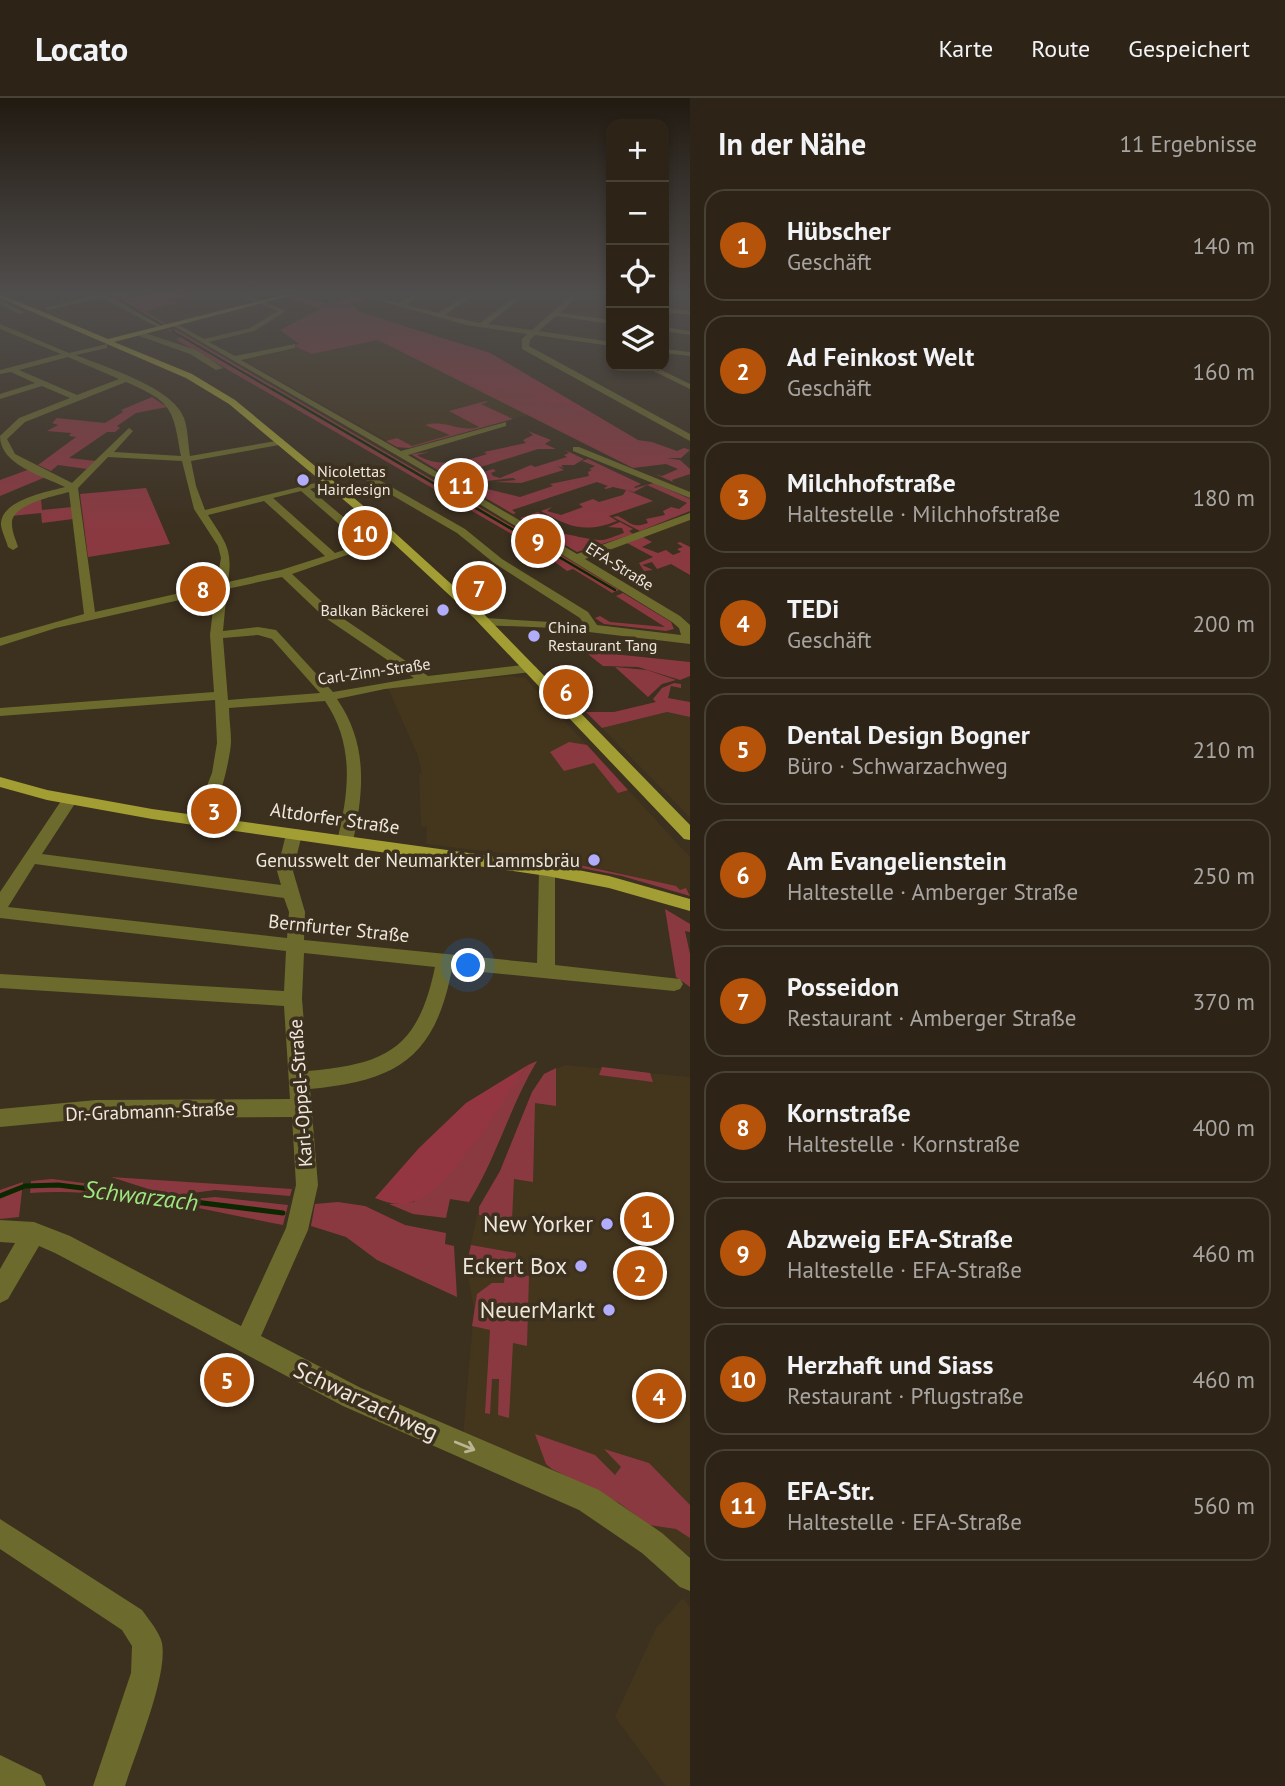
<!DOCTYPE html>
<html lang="de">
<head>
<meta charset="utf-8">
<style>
  :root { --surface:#2d2417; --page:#393024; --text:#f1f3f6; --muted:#a7a4a1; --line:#484136; --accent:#b45309 }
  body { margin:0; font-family:"PT Sans",sans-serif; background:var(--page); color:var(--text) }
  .controls { position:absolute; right:21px; top:21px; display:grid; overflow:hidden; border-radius:14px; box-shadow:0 4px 10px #0003 }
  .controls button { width:63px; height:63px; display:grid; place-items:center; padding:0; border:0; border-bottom:2px solid var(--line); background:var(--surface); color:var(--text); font:35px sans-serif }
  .you { position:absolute; left:469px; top:868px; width:24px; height:24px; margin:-18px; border:5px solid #fff; border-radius:50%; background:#1a73e8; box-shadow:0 0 0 10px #1a73e833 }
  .badge { display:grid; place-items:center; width:46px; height:46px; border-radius:50%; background:var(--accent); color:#fff; font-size:23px; font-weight:700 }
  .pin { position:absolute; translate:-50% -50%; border:4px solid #fff; box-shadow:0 2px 7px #0006 }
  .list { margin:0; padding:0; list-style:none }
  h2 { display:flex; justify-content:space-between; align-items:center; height:91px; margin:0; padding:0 28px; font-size:30px }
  h2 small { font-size:23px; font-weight:400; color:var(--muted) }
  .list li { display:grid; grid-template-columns:46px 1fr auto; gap:21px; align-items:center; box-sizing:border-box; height:112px; margin:0 14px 14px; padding:0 14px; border:2px solid var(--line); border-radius:21px }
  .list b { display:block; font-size:26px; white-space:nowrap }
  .list p { margin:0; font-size:23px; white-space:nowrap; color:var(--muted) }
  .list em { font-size:23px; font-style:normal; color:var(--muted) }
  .icon { flex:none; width:38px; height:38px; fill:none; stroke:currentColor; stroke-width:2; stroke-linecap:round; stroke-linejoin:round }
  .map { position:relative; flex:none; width:690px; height:1688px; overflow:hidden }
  header { display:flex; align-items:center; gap:42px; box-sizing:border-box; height:98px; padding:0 35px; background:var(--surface); border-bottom:2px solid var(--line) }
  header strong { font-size:33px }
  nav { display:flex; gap:38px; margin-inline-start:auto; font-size:24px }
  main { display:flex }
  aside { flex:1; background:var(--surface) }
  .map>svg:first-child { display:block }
</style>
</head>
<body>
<header>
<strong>Locato</strong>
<nav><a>Karte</a><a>Route</a><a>Gespeichert</a></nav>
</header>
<main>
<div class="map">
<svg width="690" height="1688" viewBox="0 0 690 1688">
  <rect width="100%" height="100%" fill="#3c301f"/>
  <g fill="#44351d">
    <polygon points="378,242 489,295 528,317 409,350 400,350 242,261 300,248 312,256"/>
    <polygon points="512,578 525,580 690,759 690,794 686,790 680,792 612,773 557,762 426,746 427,729 421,728 419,676 422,675 418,658 388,590"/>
    <polygon points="667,614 690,619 690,719 602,630"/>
    <polygon points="565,967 690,979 690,1469 649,1427 619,1405 463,1338 474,1211 466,1168 479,1109 500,1073 532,994 544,976"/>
    <polygon points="683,1500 690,1510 690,1688 666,1688 615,1619 656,1530"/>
  </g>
  <g fill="#8b3941">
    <polygon points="102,196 128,196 127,200 154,196 192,197 172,202 178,205 145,213 168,227 163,228"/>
    <polygon points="357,197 366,200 351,205 359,214 490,255 638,342 652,344 677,353 684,350 690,352 681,360 667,360 680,362 690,371 690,376 672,382 673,384 655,376 662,378 678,371 666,366 633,370 378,242 312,256 292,247 299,246 280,232 321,211 291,200 299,198 331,207"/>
    <polygon points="167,232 177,232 551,451 541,453 180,244 176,241 181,239"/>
    <polygon points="152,299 167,309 136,315 117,328 120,330 115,334 107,334 69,360 96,363 87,371 58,367 51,373 38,367 76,339 69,338 71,335 47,333 58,327 52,325 57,320 105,325 123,314 121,312"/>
    <path d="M486,303L488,304L481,306L513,321L409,350L397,349L386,343L397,340L412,348L450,337L425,327C446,321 459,335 479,329L449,313Z"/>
    <path d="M528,333L551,342L545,346L556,351H538L449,379L411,356L430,354L417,357C438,370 463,364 487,356L484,354L526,345L523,342L533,337Z"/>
    <polygon points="565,352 584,361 574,367 561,367 564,370 557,368 564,372 521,385 495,384 516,382 513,380 487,383 480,375 493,371 496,373 491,375 493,378 500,380 531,367 535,369 567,359 564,357 569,355"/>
    <path d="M588,361L641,386L634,389L635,390L654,385L690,401V413L640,433L613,419L618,418C630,424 632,431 648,425L646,421L665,417L663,413L671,409L679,411L687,405L647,387L634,394L627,392L653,403L609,418L617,423C586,435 570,430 541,413L552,409L547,413L561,417L583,409L579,406L593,401L599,404L623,397L626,392L613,389L606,391L604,390L608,388L597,384L512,412L516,415L513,416L472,392L489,387L483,390L520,399L553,388L550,386L589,378L588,374L592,372L589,371L595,368L582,363Z"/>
    <polygon points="30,371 48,378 0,398 0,382"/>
    <polygon points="146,390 170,446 88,459 80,396"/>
    <polygon points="41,401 42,412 72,409 73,421 42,425 41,415 11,418 20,409"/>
    <path d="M538,414L553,423L537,422C539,432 586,441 599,442C606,443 617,437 624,435L622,430L608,429L620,424L633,431L629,433L633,436L577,454L520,420Z"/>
    <polygon points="643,439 652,444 642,449 658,455 666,452 673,457 681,454 677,451 683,449 677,445 680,444 690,449 690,477 671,466 657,471 652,464 642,467 653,472 644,473 639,465 653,459 627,445"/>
    <polygon points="557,454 558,455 619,492 612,495 573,471 567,473 555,464 545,462 552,460 550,455"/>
    <polygon points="623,495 671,524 674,531 666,533 604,526 595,520 600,518 610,524 665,529 616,498"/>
    <polygon points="584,553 690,564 690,578 680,582 638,569 603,568"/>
    <polygon points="615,569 647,572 676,582 662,586 648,599"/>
    <polygon points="674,585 681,586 681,590 671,588 668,600 690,604 690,619 667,614 602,630 586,614 614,614 656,604 653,601 662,590"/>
    <polygon points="569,644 587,647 628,692 618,695 594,665 564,673 550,654"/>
    <polygon points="557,762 676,788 680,792 686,790 690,798 622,778 556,765"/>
    <polygon points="665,811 690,826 690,834 685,833 690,856 690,889 676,879"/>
    <path d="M537,963C510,1008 497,1059 469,1104L450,1101L446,1120L413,1116L389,1106L414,1104L492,1016L528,967Z"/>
    <polygon points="602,969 650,975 653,984 599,977"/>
    <polygon points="556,970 556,1008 535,1005 533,1084 514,1081 512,1122 479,1117 479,1109 500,1073 532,994 544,976"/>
    <polygon points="111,1079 292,1091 290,1098 215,1092 170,1098"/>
    <path d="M52,1081L123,1090L172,1103L215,1099L288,1107L283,1127C201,1111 113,1089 30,1095L31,1083Z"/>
    <polygon points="23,1084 19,1119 0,1121 0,1092"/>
    <polygon points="338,1104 365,1108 405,1127 446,1135 445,1146 454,1148 457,1199 377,1162 346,1139 311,1128 315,1106"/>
    <polygon points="471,1147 516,1155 516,1176 529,1178 527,1248 513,1245 509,1320 498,1317 499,1281 492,1281 490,1316 485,1315 490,1232 472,1228 477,1196 492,1185 504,1185 505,1175 493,1172 471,1178 466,1168"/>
    <polygon points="535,1336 595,1357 615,1377 621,1369 604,1351 649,1365 690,1407 690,1440 676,1431 649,1427 619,1405 552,1371 546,1366"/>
  </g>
  <g fill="#943641">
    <path d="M354,197L348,204L358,214L490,255L607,324L561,305L551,307L512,289L489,295L378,242L386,236L380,228C350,233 312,205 290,237L280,232L321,211L291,200L299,198L331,207Z"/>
    <path d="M528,967C505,999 447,1096 412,1104C399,1108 387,1105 375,1100L419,1050L466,1005Z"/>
  </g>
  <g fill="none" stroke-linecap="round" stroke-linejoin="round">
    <g stroke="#0c2800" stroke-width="2">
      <polyline points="109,196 162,227"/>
      <polyline points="172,233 275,293"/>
    </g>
    <g stroke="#0c2800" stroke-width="2.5">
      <polyline points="272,291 546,451"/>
      <polyline points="554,456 615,492"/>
    </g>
    <polyline stroke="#0c2800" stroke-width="5" points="0,1098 25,1088 58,1087 283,1115"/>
    <g fill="#6c6a2c" fill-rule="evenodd">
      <polygon points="96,196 105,197 166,230 161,231 102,200 48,212 45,210"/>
      <polygon points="236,196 244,196 286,213 254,233 209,244 235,258 295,246 295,250 241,262 401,353 506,324 506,328 408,357 577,456 690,415 690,422 585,461 680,518 690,527 690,546 555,530 481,527 479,524 485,520 584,526 580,520 494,465 457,435 354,375 347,373 321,380 318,379 318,375 347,367 360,371 465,431 502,461 588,514 597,527 681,537 679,530 672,524 460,394 172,227 177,226 204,241 250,230 278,213"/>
      <polygon points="356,196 399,205 415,196 422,196 406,207 438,215 468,196 475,196 445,217 480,225 519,196 526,196 488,226 532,232 573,196 580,196 560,215 611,222 611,226 556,218 539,233 611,244 611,248 535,237 530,242 529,248 690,336 690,343 522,251 522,241 527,236 466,227"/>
      <polygon points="0,201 23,214 24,215 19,216 0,206"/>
      <polygon points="664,210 690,213 690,217 664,214"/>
      <path d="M0,226L69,255L107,246V250L76,257C104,269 173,289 184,320C188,331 188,346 190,358L282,342L279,347L191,363L196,388L205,412L332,381V385L310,391L372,443L394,436L399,439L292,476L332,513L428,578L531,566L537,570L531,574L385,591L337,601C368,646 364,692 353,743L345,749L337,743C349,694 355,647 325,603L229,610C229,621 231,632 231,643C231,659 216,724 201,728L193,723L212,675L217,645L215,602L0,618V610L214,594L210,537L215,494L56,530L0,548V540L84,516L69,394C54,398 10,407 12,426C12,434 16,442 18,449L13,452L8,449C6,442 2,434 1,427C0,402 47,394 65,389C43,378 0,367 0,338L19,320L70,300L42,288L0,301V296L35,285L11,274L0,276V272L61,256L0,231ZM68,259L119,281L77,297L19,272ZM126,284C172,304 173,310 181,358L114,354L133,333L129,330L72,385L15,356L7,341L25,324ZM108,359L182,363L194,411L218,448L221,460L216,487L95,514L78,390ZM301,393L362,446L335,455L273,400ZM264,403L325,458L281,472L228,484C233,451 226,445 208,417ZM282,479L324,519L414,580L333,594L276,532L258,529L223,533L227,491ZM258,537L272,541L320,595L228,602L223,540Z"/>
      <polygon points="664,229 690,233 690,237 664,233"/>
      <polygon points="142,234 196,252 223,270 216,272 190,256 139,238"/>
      <polygon points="664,251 690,254 690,258 664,255"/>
      <polygon points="643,268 653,268 690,286 690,291"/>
      <polygon points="573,349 579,349 690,394 690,400 573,353"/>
      <path d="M70,696L78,701L42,756L281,787L277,773L286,736L294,731L300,732L302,736L293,773L305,814L304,842L537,865L539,772L547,766L555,772V867L680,881L683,886L680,891L674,893L452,871C435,960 397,983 310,991L318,1087L308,1132L261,1238L361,1290L599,1392L662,1435L690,1460V1493L680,1489L642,1455L579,1412L343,1308L55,1155L39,1148L8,1201L0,1205V1171L15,1145L0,1144V1122L34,1124L70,1138L241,1228L286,1130L296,1087L292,1019L96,1020L0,1029V1011L96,1002L290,1001L284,908L0,890V876L284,893L286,853L0,820V794L65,697ZM35,766L284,800L289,814L287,840L8,809ZM304,855L435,869C418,950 388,966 308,973L302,901Z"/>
      <path d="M0,1421L142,1512C149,1522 159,1533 162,1545C168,1578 136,1653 125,1688H93L131,1575L132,1548L122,1532L0,1451Z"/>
      <polygon points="0,1657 41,1677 46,1688 0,1688"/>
    </g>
    <g fill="#a29e33" fill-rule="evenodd">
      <polygon points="0,196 108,241 287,196 297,196 114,244 192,276 235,302 383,424 482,514 690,727 690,742 684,741 474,520 375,428 229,306 186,280 0,200"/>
      <polygon points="0,679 47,692 152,711 547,766 609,778 690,801 690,813 609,790 547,778 152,721 47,702 0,689"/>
    </g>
  </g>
  <defs><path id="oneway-shaft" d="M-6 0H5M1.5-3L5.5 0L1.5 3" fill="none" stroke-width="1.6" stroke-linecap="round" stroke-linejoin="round" transform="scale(1.75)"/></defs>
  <use stroke="#bab596" href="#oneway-shaft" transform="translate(465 1348) rotate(22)"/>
  <linearGradient id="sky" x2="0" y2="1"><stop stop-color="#211a11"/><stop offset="0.45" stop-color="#504e4d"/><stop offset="1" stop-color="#504e4d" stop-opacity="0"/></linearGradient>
  <rect width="690" height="432" fill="url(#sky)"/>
  <g fill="#b1adfa" stroke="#3c301f" stroke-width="2.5">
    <circle cx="303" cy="382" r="7"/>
    <circle cx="443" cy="512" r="7"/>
    <circle cx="534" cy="538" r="7"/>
    <circle cx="594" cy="762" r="7"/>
    <circle cx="607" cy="1126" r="7"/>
    <circle cx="581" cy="1168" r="7"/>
    <circle cx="609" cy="1212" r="7"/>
  </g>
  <g text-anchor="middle" stroke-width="7" stroke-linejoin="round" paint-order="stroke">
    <g font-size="16" fill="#eee7dc" stroke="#3c301f" text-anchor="start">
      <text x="317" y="379">Nicolettas<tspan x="317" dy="18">Hairdesign</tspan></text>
      <text x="429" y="518" text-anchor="end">Balkan Bäckerei</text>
      <text x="548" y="535">China<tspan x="548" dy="18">Restaurant Tang</tspan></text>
    </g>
    <g font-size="16" fill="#eee7dc" stroke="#3c301f">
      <text transform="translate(620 468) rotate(32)" y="6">EFA-Straße</text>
      <text transform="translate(374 573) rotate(-8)" y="6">Carl-Zinn-Straße</text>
    </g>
    <g font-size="19" fill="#eee7dc" stroke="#3c301f">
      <text transform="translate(335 720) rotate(8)" y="7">Altdorfer Straße</text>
      <text transform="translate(339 830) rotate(6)" y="7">Bernfurter Straße</text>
      <text transform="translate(300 995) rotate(-94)" y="7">Karl-Oppel-Straße</text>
      <text transform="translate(150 1013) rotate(-2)" y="7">Dr.-Grabmann-Straße</text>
    </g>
    <g font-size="19" fill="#eee7dc" stroke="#3c301f" text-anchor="end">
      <text x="580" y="769">Genusswelt der Neumarkter Lammsbräu</text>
    </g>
    <g font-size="23" fill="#eee7dc" stroke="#3c301f" text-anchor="end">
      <text x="593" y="1134">New Yorker</text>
      <text x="567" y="1176">Eckert Box</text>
      <text x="595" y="1220">NeuerMarkt</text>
    </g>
    <g font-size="23" fill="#eee7dc" stroke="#3c301f">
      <text transform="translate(366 1303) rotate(25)" y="8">Schwarzachweg</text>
    </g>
    <g font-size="24" font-style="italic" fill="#9ce77f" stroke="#3c301f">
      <text transform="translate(141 1098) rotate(7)" y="8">Schwarzach</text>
    </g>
  </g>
</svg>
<div class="controls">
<button>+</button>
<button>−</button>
<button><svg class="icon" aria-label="locate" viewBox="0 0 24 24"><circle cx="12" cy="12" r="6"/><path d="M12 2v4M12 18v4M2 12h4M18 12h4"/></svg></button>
<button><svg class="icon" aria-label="layers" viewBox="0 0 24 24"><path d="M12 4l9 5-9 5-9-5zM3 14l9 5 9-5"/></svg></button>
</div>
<div class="you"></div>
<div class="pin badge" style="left:647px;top:1121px">1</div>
<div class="pin badge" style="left:640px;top:1175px">2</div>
<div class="pin badge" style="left:214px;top:713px">3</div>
<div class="pin badge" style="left:659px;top:1298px">4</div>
<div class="pin badge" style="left:227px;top:1282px">5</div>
<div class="pin badge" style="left:566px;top:594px">6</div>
<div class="pin badge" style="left:479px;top:490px">7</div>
<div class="pin badge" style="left:203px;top:491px">8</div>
<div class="pin badge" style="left:538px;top:443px">9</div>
<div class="pin badge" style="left:365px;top:435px">10</div>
<div class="pin badge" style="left:461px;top:387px">11</div>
</div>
<aside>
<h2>In der Nähe<small>11 Ergebnisse</small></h2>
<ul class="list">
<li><span class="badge">1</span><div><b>Hübscher</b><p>Geschäft</p></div><em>140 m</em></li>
<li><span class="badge">2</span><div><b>Ad Feinkost Welt</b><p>Geschäft</p></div><em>160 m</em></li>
<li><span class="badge">3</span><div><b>Milchhofstraße</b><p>Haltestelle · Milchhofstraße</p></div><em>180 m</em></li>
<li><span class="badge">4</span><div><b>TEDi</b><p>Geschäft</p></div><em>200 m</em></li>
<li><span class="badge">5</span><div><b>Dental Design Bogner</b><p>Büro · Schwarzachweg</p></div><em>210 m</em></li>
<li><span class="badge">6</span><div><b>Am Evangelienstein</b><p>Haltestelle · Amberger Straße</p></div><em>250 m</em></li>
<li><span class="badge">7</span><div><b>Posseidon</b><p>Restaurant · Amberger Straße</p></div><em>370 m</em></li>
<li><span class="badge">8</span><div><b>Kornstraße</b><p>Haltestelle · Kornstraße</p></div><em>400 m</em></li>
<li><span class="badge">9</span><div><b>Abzweig EFA-Straße</b><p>Haltestelle · EFA-Straße</p></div><em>460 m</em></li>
<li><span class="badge">10</span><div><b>Herzhaft und Siass</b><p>Restaurant · Pflugstraße</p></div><em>460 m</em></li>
<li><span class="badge">11</span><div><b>EFA-Str.</b><p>Haltestelle · EFA-Straße</p></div><em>560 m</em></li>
</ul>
</aside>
</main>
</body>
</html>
